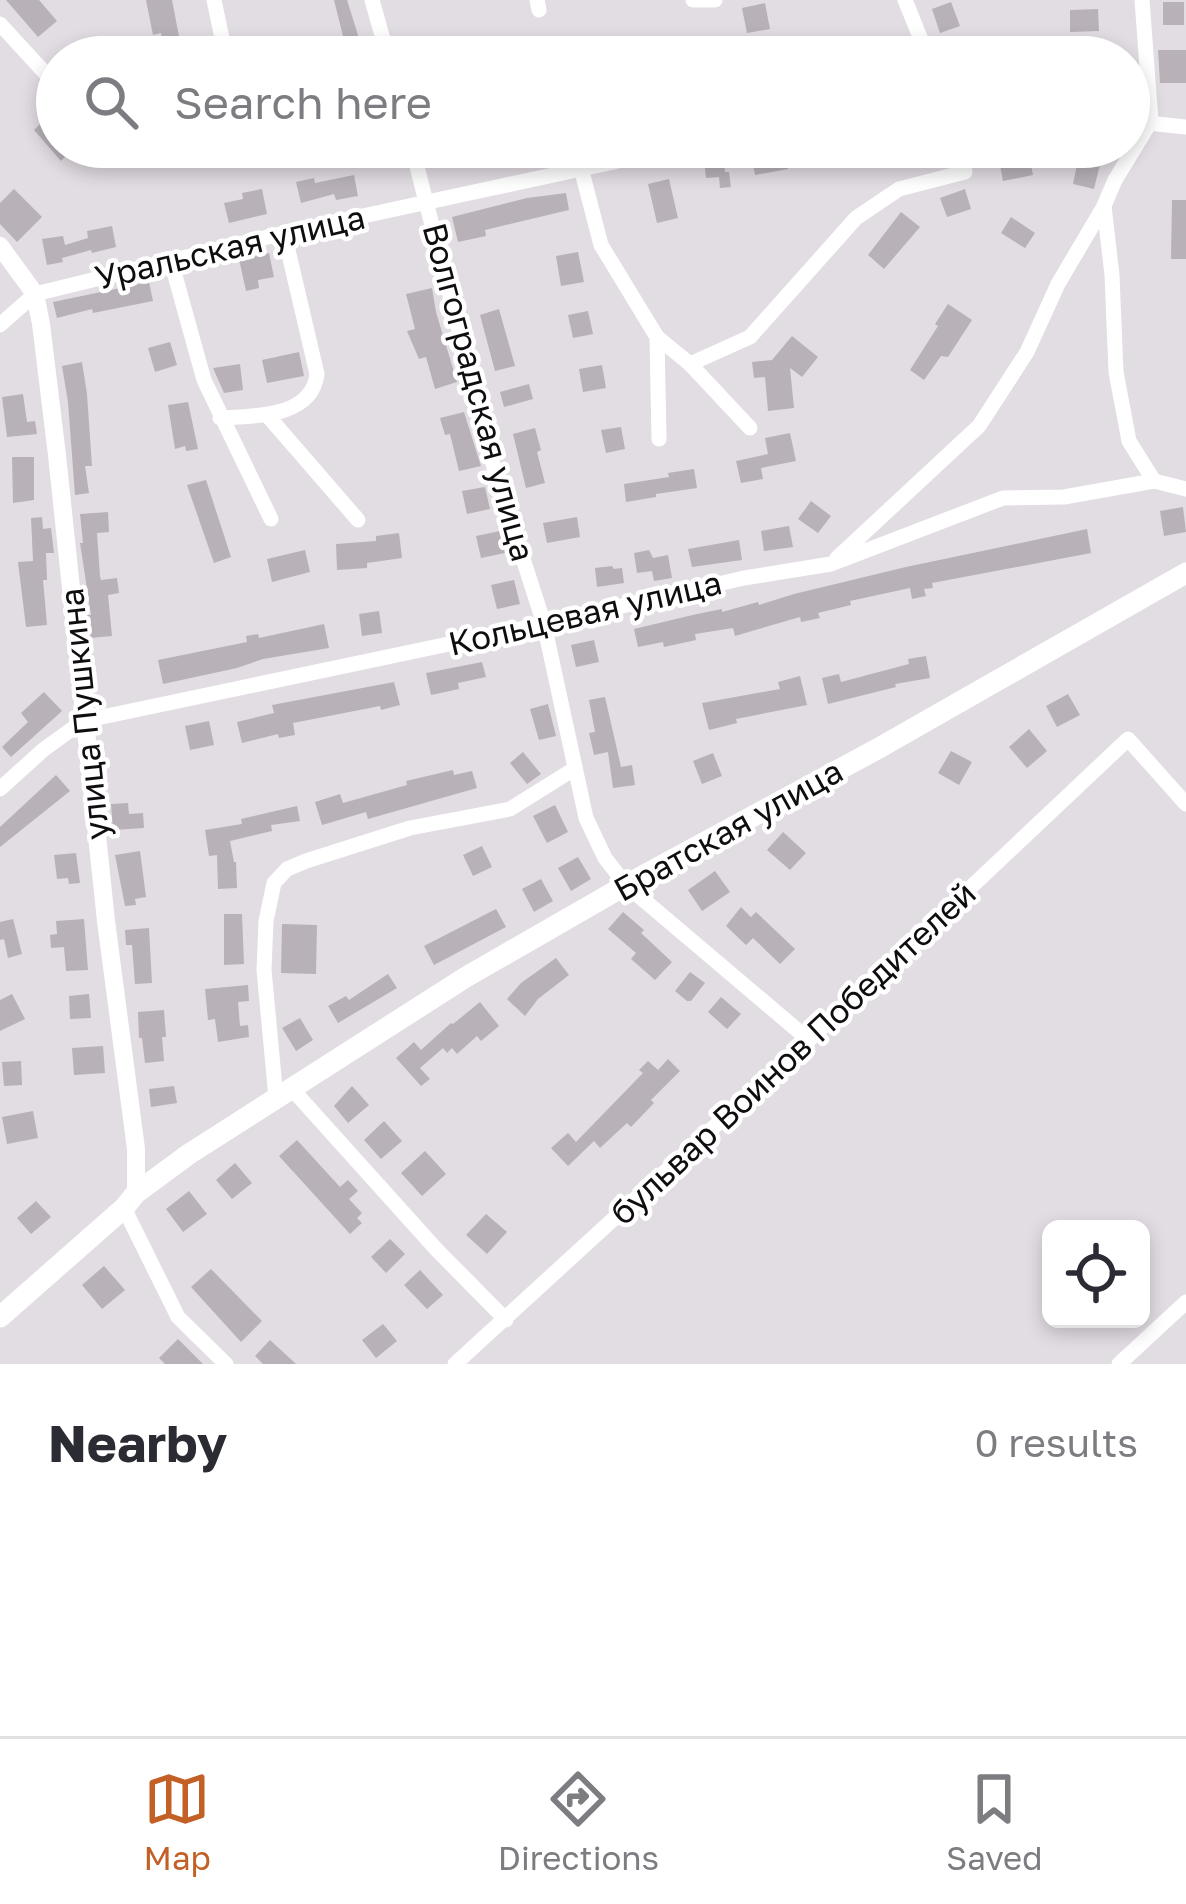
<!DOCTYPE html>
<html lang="en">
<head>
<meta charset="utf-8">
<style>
  :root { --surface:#fff; --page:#f2f2f3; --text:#2b2b33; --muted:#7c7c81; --line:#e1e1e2; --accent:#c26026 }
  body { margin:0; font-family:"Golos Text",sans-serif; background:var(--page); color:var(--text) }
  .controls { position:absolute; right:36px; bottom:36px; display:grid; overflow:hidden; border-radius:18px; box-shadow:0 6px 18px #0003 }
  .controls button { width:108px; height:108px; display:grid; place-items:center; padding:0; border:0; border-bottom:3px solid var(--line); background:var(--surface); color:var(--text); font:60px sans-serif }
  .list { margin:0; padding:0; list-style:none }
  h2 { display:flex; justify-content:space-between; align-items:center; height:156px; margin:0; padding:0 48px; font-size:51px }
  h2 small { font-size:39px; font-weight:400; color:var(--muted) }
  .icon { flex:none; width:66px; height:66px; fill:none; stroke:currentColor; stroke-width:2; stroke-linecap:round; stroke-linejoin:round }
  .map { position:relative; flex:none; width:1186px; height:1364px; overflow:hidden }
  .search { position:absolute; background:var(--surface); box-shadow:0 6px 18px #0003; left:36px; right:36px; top:36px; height:132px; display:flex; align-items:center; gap:30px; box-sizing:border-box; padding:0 42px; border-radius:66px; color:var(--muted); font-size:45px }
  .sheet { height:372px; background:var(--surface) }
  nav { display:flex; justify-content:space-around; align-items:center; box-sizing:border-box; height:168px; border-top:3px solid var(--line); background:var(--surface); font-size:33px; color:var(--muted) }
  nav a { display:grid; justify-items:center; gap:6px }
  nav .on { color:var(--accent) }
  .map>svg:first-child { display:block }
</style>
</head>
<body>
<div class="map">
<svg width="1186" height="1364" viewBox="0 0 1186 1364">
  <rect width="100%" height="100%" fill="#e2dce3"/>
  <g fill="#b8b2b8">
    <polygon points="6,0 39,0 57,21 38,37"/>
    <polygon points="146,0 172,0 183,57 164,57 161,33 153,35"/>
    <polygon points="334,0 347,0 363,51 344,55 340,37 343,36"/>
    <polygon points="951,2 960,26 940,33 932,9"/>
    <rect x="1163" y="2" width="21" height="23"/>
    <polygon points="765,3 770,29 747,33 742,8"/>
    <polygon points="1098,9 1099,31 1070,32 1070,10"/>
    <polygon points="1158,50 1186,50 1186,83 1160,83"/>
    <polygon points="45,119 57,130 57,147 74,147 61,161 34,130"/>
    <polygon points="782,147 834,147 835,151 786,162 788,169 755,175 751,153"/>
    <polygon points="1029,154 1033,175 1003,181 999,160"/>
    <polygon points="723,155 725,172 729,172 731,187 720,188 719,177 706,178 704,161"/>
    <polygon points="1079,155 1101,160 1094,189 1073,184"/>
    <polygon points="354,175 358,196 336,200 334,194 301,203 296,182 314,178 315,183"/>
    <polygon points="669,179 678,218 657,223 648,184"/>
    <polygon points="14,189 42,217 17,242 0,224 0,203"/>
    <polygon points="262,189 267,214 229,223 224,203 243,199 242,193"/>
    <polygon points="965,189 971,209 947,217 940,198"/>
    <polygon points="566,193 569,210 485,230 486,236 458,242 452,217 527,198"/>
    <polygon points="1172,200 1186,200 1186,259 1171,259"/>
    <polygon points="901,212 920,227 884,269 868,255"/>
    <polygon points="1011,217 1035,233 1025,248 1001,233"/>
    <polygon points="112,226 116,247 92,253 91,250 62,258 63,262 47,265 42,239 63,236 65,245 88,238 87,231"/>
    <polygon points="578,252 584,282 561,286 556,256"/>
    <polygon points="269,253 274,277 258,280 259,288 246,291 239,259"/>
    <polygon points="149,282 153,301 93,313 92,309 57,318 53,302"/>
    <polygon points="432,288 436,312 457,382 435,389 426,357 419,359 407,331 415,329 406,294"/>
    <polygon points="948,304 972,320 948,357 941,356 924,380 910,370 938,326 935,324"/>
    <polygon points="499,309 515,366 495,371 480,315"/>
    <polygon points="588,311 593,334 573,338 568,315"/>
    <polygon points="792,336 818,357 802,377 790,368 794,408 768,411 765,377 754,378 752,362 772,360"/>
    <polygon points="170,342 177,365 155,372 148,348"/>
    <polygon points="299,352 304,376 267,383 262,360"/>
    <polygon points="82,362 87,394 92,466 85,466 89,493 75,495 68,402 62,366"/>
    <polygon points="240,364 243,390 224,393 213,368"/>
    <polygon points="602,365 606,388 583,392 579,369"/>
    <polygon points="529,384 533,399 504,407 500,392"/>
    <polygon points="23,394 27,422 35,421 37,434 7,437 2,397"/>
    <polygon points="188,402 198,449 186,451 185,446 175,449 168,405"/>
    <polygon points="464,412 481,466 459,471 450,434 445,435 440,418"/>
    <polygon points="621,427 625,449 606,453 601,430"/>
    <polygon points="535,428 541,450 537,452 545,483 526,488 513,434"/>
    <polygon points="790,433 796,461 761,468 763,479 741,483 736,461 768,454 765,438"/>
    <polygon points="12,457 34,457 34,500 13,503"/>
    <polygon points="694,469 697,488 656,494 656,497 626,502 624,484 669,477 668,473"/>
    <polygon points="206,480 231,557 214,563 187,485"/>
    <polygon points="485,487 490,509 467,514 462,491"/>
    <polygon points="811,501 831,516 818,533 798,519"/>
    <polygon points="1183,507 1186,532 1164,536 1160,511"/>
    <polygon points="108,512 109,532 97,533 100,576 101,580 117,578 119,593 108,595 112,636 90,638 87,615 91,615 80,543 83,543 80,514"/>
    <polygon points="42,517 43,529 51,528 54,553 46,553 47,580 43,580 47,625 26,627 18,562 33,561 31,518"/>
    <polygon points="577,517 580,537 547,543 543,523"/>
    <polygon points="789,526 793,547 764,551 761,531"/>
    <polygon points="1087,529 1091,553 932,583 933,588 924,589 926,596 912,599 910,588 850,601 851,605 818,613 820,618 801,622 800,617 735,636 733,628 695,634 696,640 664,647 663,642 638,647 634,629 697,614 722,609 722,612 758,602 759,605 794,594 906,567"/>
    <polygon points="500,531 505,553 481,558 476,536"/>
    <polygon points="399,533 402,558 367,563 367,568 337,570 336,544 376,541 376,536"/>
    <polygon points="739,540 742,560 692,567 688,549"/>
    <polygon points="305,550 310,572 272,582 267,559"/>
    <polygon points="649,550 653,558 668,555 672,578 654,581 652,571 637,573 634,553"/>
    <polygon points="612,566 614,569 622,568 624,583 597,587 595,568"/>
    <polygon points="514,580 520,604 497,609 491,585"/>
    <polygon points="379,611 382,633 362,636 359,614"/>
    <polygon points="324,624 329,648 263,659 237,668 163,684 158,660 247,642 246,636 258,634 259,638"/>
    <polygon points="594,640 599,662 576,667 571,645"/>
    <polygon points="926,656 930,678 895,684 896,687 828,704 822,678 839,674 841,682 909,664 908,659"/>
    <polygon points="482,662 486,677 458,683 459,689 431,695 426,673"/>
    <polygon points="800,676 807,705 736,719 737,723 709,730 702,703 780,689 778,682"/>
    <polygon points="394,682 400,705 381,710 380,706 293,723 295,735 279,738 278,734 242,743 237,722 274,713 272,705"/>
    <polygon points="44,692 62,711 11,757 2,747 28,722 21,713"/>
    <polygon points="1068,694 1080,715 1057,727 1046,706"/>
    <polygon points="605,697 621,767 632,765 635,785 613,788 608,752 594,755 589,733 595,732 589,700"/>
    <polygon points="548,704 556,736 539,740 530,709"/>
    <polygon points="209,721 214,745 190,750 185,726"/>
    <polygon points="1029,729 1047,751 1027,768 1009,747"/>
    <polygon points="951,751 972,762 959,785 938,773"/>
    <polygon points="523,752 541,774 527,784 510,763"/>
    <polygon points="713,753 722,776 702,784 693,761"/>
    <polygon points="453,770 454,775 472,771 477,788 368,819 366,812 322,825 315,802 340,794 343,803 407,785 406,781"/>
    <polygon points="56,775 70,791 0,847 0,827"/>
    <polygon points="128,803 129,814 143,813 144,828 113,830 111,804"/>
    <polygon points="555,805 568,832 547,843 533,816"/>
    <polygon points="297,806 300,821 271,825 272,831 230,841 234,862 236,862 237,888 218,889 217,855 209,856 205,830 242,824 241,819"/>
    <polygon points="783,832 806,853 790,870 767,850"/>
    <polygon points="482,846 492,867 473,876 463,855"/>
    <polygon points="140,851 146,897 135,899 136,905 125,906 115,855"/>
    <polygon points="76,853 80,883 69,884 68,878 57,879 54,855"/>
    <polygon points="578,857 591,879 571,891 558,868"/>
    <polygon points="715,871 730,892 702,911 688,890"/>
    <polygon points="541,879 553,901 534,912 522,889"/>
    <polygon points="741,907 751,917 756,912 795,949 780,964 753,938 746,945 726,926"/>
    <polygon points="496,909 506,927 434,965 424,946"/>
    <polygon points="623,912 644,930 641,933 672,962 655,980 631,959 636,953 608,929"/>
    <polygon points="224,914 242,914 244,964 224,965"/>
    <polygon points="13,919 22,954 8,958 4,939 0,940 0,922"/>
    <polygon points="84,919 88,970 66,971 64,947 51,948 50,935 57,934 56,921"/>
    <polygon points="282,924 317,925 316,974 281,973"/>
    <polygon points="149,928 152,983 135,984 132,945 126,945 125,930"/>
    <polygon points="556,958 569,975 538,999 525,1016 507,999 521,983"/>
    <polygon points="690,972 705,983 691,1001 687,1001 675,991"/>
    <polygon points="388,974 397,988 338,1023 328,1006 346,996 349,1000"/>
    <polygon points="248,985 249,1001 238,1002 240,1026 248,1025 249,1037 218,1042 215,1019 208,1020 205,989"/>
    <polygon points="12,994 25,1019 0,1031 0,1000"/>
    <polygon points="89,994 91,1018 70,1019 69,996"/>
    <polygon points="721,997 741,1014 727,1029 708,1012"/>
    <polygon points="480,1002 499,1026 481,1041 477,1036 457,1054 452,1048 447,1053 443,1048 420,1068 430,1079 421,1086 396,1058 414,1042 421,1050 451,1023 453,1024"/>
    <polygon points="164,1010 166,1037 162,1037 164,1061 145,1063 142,1038 139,1038 138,1012"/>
    <polygon points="300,1018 313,1040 296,1051 282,1028"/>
    <polygon points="103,1046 105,1073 74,1075 72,1048"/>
    <polygon points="668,1059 680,1071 651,1100 654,1103 631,1127 627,1123 600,1148 594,1141 568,1166 551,1148 568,1133 576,1142 643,1073 639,1070 648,1061 658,1070"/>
    <polygon points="21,1061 22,1085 4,1086 2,1062"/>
    <polygon points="174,1086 177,1103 151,1107 149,1089"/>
    <polygon points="352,1086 369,1105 348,1123 334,1106"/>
    <polygon points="33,1111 38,1138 7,1144 2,1117"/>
    <polygon points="384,1121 402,1141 381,1159 364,1140"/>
    <polygon points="297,1140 340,1187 348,1180 358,1191 349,1199 362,1213 357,1218 362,1223 350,1234 279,1156"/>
    <polygon points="425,1151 446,1174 422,1196 401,1173"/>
    <polygon points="235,1163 252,1183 232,1199 216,1180"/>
    <polygon points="189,1191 207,1214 183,1232 166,1209"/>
    <polygon points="36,1201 51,1217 31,1234 17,1218"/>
    <polygon points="486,1214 507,1232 487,1254 466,1235"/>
    <polygon points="390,1239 405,1254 386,1273 371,1257"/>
    <polygon points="104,1266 125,1290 102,1309 82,1285"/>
    <polygon points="211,1269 262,1321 241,1342 191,1287"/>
    <polygon points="420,1270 443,1295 427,1309 404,1285"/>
    <polygon points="383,1324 397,1341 376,1358 362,1340"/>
    <polygon points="178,1339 203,1364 165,1364 159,1358"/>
    <polygon points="270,1340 296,1364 263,1364 255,1356"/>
  </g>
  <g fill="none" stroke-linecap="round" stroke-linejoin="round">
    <g stroke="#fff" stroke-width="15">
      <polyline points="214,0 226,57"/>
      <polyline points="372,0 388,57"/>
      <polyline points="537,0 539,10"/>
      <polyline points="693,0 715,0"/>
      <polyline points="905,0 928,57"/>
      <polyline points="1142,0 1151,121 1115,180 1104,206 1112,275 1116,372 1129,441 1154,481"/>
      <polyline points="0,24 57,86"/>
      <polyline points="1129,121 1186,127"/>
      <polyline points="412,147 494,468 544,624 586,818 605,858 626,885 809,1040"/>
      <polyline points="581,168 601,245 657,337 659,439"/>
      <polyline points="171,261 204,380 271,519"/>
      <polyline points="0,325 35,294 284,233 683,147"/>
      <polyline points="657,337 690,364 750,428"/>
      <polyline points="690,364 750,337 856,218 899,189 965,172 960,147"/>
      <polyline points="267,415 358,520"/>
      <path d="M220,418C253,416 312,418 317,374L284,233"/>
      <polyline points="837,558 979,426 1027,352 1058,284 1104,206"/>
      <polyline points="0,789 43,750 83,721 544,624 744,578 831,564 1003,498 1064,497 1154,481 1186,489"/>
      <polyline points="292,1089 436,1249 506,1320"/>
      <polyline points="276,1098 264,970 266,921 274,883 287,869 306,861 410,828 510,809 574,769"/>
      <polyline points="124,1208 178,1317 226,1364"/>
      <polyline points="455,1364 809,1040 1128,739 1186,804"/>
      <polyline points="1119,1364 1186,1302"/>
    </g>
    <polyline stroke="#fff" stroke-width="18" points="0,246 35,294 41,324 57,455 106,921 136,1149 136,1193"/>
    <polyline stroke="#fff" stroke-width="21" points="0,1317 124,1208 136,1193 189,1154 466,977 626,885 879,748 1186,573"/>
  </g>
  <g text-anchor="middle" stroke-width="9" stroke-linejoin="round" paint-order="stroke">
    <g font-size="33" fill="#0f0d0f" stroke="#fff">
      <text transform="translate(230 247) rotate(-13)" y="12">Уральская улица</text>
      <text transform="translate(479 392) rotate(75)" y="12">Волгоградская улица</text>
      <text transform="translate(585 613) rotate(-13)" y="12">Кольцевая улица</text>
      <text transform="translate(84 714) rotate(-96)" y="12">улица Пушкина</text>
      <text transform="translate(728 830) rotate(-29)" y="12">Братская улица</text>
      <text transform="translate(793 1053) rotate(-43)" y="12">бульвар Воинов Победителей</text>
    </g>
  </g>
</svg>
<div class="controls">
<button><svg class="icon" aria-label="locate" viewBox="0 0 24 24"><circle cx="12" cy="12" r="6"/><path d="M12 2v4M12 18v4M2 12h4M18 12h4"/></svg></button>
</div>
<div class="search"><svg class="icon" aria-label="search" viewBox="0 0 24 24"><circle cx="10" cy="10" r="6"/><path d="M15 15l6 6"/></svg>Search here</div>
</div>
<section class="sheet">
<h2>Nearby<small>0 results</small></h2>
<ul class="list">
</ul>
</section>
<nav>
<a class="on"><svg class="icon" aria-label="map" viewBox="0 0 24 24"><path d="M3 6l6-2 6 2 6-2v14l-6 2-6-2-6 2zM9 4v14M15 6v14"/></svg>Map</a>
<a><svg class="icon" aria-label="directions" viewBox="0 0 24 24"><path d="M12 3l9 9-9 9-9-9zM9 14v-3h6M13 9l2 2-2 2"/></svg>Directions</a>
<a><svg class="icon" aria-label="saved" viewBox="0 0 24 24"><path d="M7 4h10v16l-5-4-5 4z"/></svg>Saved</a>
</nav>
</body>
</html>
